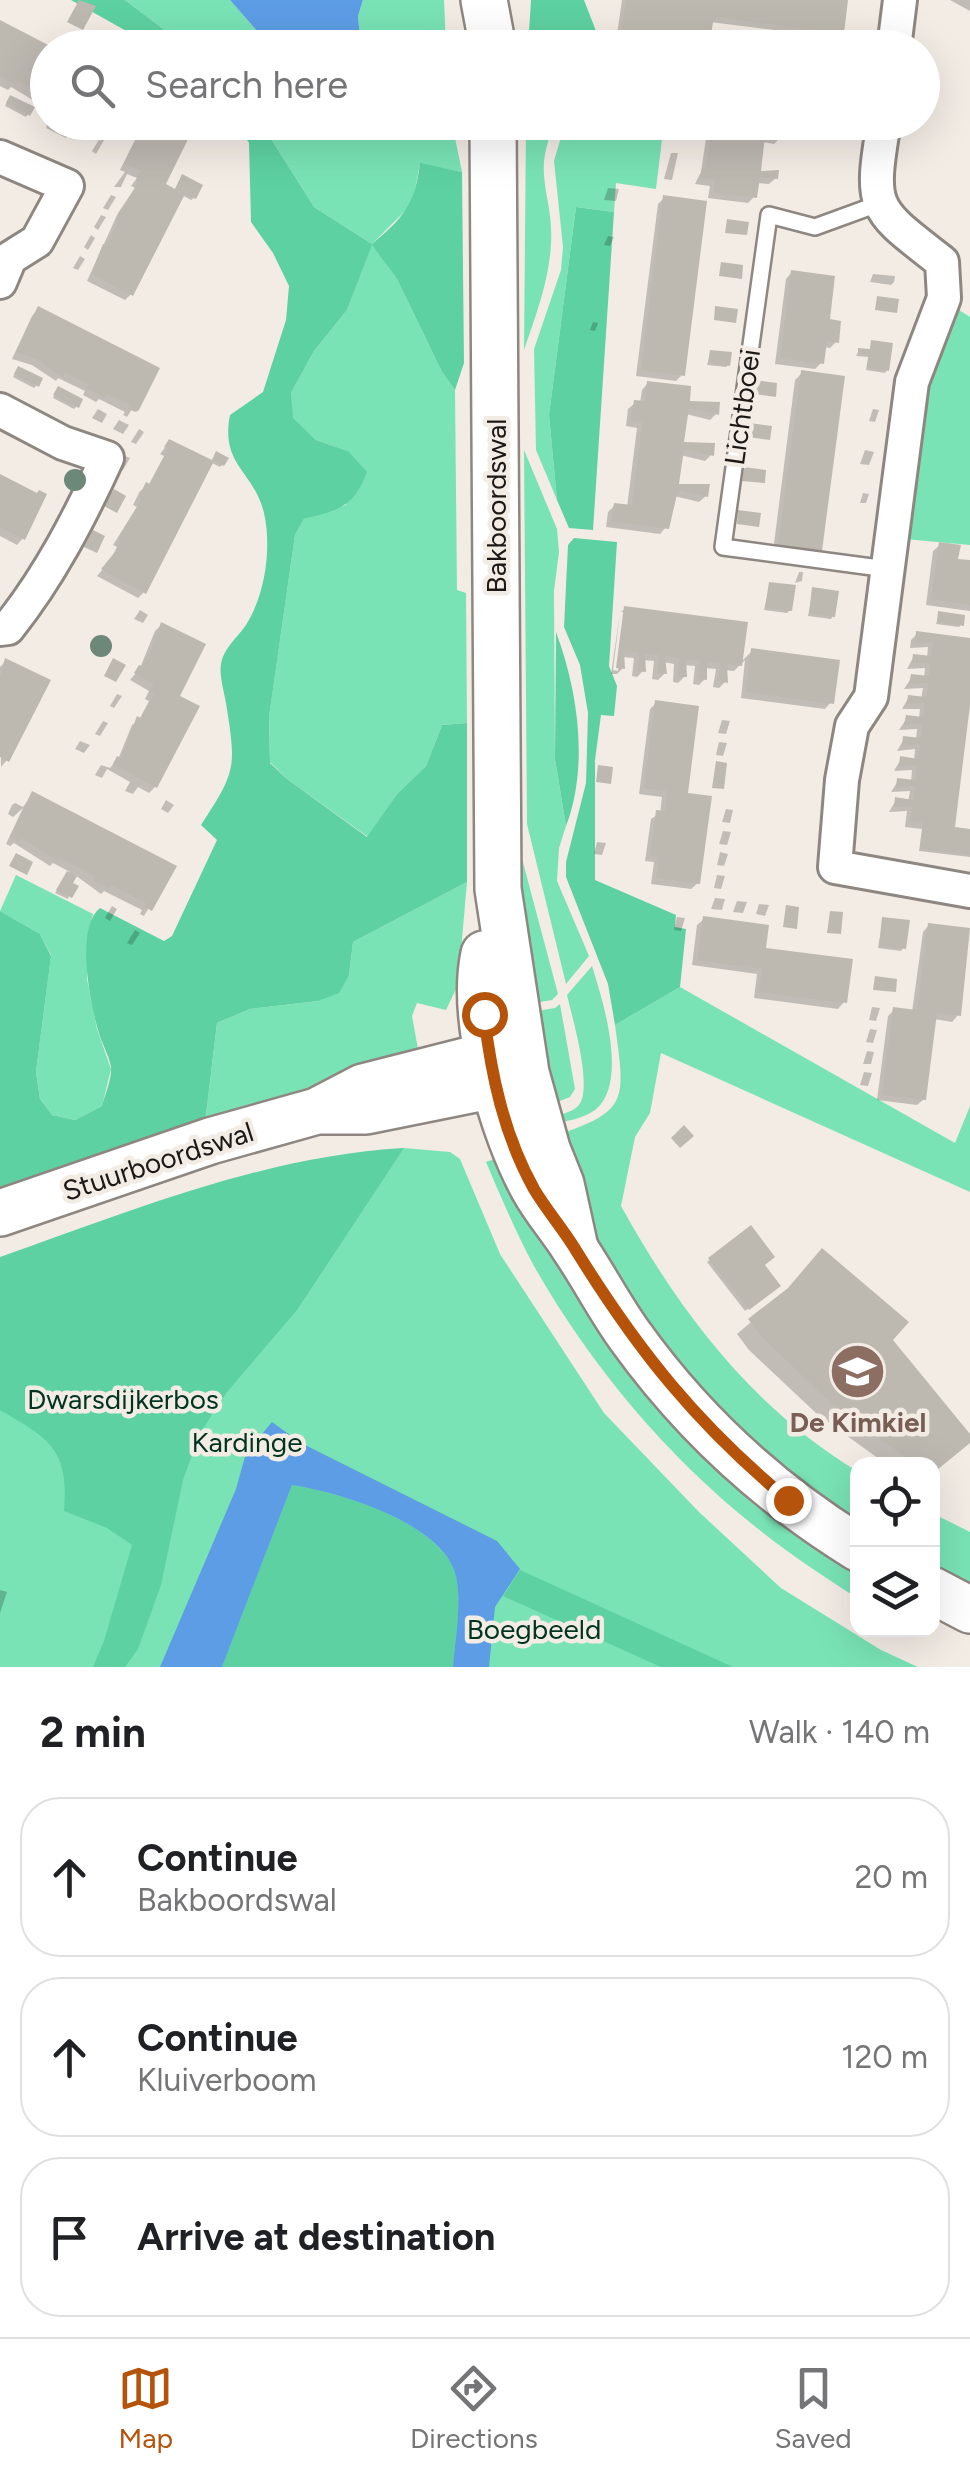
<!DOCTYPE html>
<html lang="en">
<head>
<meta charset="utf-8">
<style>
  :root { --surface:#fff; --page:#f2f2f2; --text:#202124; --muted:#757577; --line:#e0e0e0; --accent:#b45309 }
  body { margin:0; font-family:Figtree,sans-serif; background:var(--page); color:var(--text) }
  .controls { position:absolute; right:30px; bottom:30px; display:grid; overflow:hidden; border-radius:20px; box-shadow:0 10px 40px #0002 }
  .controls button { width:90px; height:90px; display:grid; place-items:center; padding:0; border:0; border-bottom:2px solid var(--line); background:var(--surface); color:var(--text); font:50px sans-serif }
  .stop { position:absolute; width:30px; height:30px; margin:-22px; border:8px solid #b45309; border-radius:50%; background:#fff }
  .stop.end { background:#b45309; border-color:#fff; box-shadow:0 2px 10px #0008 }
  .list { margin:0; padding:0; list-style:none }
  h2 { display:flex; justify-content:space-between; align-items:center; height:130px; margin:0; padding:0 40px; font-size:42px }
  h2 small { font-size:32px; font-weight:400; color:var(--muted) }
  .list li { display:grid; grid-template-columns:65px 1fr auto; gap:30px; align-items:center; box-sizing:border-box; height:160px; margin:0 20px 20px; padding:0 20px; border:2px solid var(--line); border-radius:40px }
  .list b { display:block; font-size:38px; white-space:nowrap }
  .list p { margin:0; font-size:32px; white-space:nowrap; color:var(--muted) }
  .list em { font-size:32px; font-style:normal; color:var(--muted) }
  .icon { flex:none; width:55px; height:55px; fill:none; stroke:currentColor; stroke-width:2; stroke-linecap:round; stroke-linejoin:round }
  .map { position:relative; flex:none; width:970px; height:1667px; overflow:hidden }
  .search { position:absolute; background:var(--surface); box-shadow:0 10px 40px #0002; left:30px; right:30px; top:30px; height:110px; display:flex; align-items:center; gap:25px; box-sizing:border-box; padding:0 35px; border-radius:55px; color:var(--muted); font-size:38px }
  .sheet { height:670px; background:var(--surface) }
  nav { display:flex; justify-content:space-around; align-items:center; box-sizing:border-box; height:140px; border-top:2px solid var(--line); background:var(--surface); font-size:28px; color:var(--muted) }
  nav a { display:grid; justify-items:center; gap:5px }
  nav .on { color:var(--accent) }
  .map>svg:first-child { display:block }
</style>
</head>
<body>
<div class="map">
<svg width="970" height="1667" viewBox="0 0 970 1667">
  <rect width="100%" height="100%" fill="#f3ece5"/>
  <g fill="#79e3b5">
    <polygon points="125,0 230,0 271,47 187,47"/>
    <polygon points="363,0 444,0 446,47 361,47 358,16"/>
    <polygon points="261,123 322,123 341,139 369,131 371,123 452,123 462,172 420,164 412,204 372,244 397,279 442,372 455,390 457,590 466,593 467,723 442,725 426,766 397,794 368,837 287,779 270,762 269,716 295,535 304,519 346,505 348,451 316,440 292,418 291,393 314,351 347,310 372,244 314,207"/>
    <path d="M526,123H556C530,174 554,194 551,244C549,281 536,315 524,350Z"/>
    <polygon points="570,123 664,123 656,189 616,183 614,212 576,207 549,415 557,500 536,450 534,349 561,270 563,247 554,161 561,137"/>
    <polygon points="959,310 970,317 970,545 905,539 921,399"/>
    <polygon points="524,450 557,529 559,552 554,591 555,759 566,826 559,848 557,881 589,956 566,984 527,824"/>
    <polygon points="516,836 558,994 552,1000 522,1005"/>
    <polygon points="16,875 93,914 88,934 87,979 97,1029 111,1069 102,1106 75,1120 52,1115 40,1099 36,1072 51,955 40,934 0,911"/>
    <polygon points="467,882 458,985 446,1010 417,1003 412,1016 420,1060 205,1123 217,1023 250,1009 318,1001 349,975 353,942"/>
    <path d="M592,966C603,1001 629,1083 595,1110C583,1119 565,1121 550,1125L549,1118C558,1115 571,1113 578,1106C594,1090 572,1017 567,995Z"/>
    <path d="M680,987L955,1143L970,1106V1192L661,1053L650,1113L635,1137L621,1206C679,1311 753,1409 857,1471V1527C762,1466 640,1339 592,1236C577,1204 567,1169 554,1136C630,1111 625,1100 615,1025Z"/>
    <polygon points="560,1004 575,1089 570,1097 545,1107 524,1013 555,1008"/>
    <polygon points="404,1148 450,1152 460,1159 500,1254 604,1413 699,1512 781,1588 881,1650 918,1667 0,1667 0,1290 365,1204"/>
    <path d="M508,1154L533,1210L857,1569V1598C823,1576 789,1554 757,1528C668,1458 590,1365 534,1266C516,1233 501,1197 486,1162Z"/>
    <polygon points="932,1513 970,1532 970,1589 933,1570"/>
  </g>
  <g fill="#5dd1a1">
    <polygon points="71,0 125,0 187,47 155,47"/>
    <polygon points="531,0 584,0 596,31 594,47 528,47"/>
    <path d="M236,123H261L314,207L372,244C403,218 415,205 420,163L462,172L464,363L455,390L442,372L397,279L372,245L347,310L314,351L291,393L293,418L316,440L348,451L367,472C354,507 339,510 304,519L295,535L269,717L270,763L287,779L367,837L397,794L426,766L442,725L467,723V882L353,942L349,975L339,993L318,1001L250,1009L217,1023L205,1123L0,1191V911L40,934L51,956L36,1072L40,1099L52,1115L75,1120L102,1106C105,1094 112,1079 111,1067C109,1055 101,1042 98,1030C90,1002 75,928 100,908L164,941L172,936L217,840L201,825C237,770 236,767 226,703C224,691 219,675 221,664C223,649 237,638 246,625C265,595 272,548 264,513C254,471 220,465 230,415L263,392L286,320L289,286L273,253L251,222L249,143Z"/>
    <polygon points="576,207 614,212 593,530 569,528 557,500 549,415"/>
    <polygon points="574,538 617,542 609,666 617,686 614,716 601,715 595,760 595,880 676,915 675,927 686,929 680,987 615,1025 608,984 566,877 566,862 586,783 588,713 580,665 564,627 568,545"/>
    <path d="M556,632C578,691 589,766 566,826L555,759Z"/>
    <path d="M404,1148L297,1310L227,1392L200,1433L183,1480L161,1585L138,1649L125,1667H93L104,1641L132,1545L107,1528L64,1511C69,1449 50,1439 0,1410V1257C131,1211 264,1156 404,1148Z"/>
    <path d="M292,1485C339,1492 450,1525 457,1582C461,1609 455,1640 453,1667H222Z"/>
    <polygon points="520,1570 733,1667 661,1667 503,1596"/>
  </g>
  <g fill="#5d9de6">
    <polygon points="230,0 363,0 358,16 361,47 271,47"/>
    <path d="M272,1422L301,1443L497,1541L520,1569L495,1607L489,1667H453C455,1640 461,1609 457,1582C451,1525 339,1492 292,1485L222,1667H160L236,1489L246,1453Z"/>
  </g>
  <g fill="#0003">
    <polygon points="622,0 845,0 842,32 836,38 710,22 708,39 702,45 617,34"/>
    <polygon points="950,0 970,0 970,11"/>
    <polygon points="0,23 48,48 48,109 11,87 8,90 0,86"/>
    <polygon points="721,42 743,45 743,48 718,48"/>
    <polygon points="786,42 809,45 808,48 783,48"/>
    <polygon points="8,100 28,114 26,117 5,106"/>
    <polygon points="48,122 58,122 72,129 66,138 46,128"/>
    <polygon points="76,122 111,122 102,134 91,127 88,130"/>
    <polygon points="144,122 188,122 162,185 175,192 180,180 194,198 191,200 182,195 131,294 125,300 87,281 118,213 135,188 131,186 137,178 127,174 121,187 114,187 125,172 120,170"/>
    <polygon points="718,122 764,122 763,133 781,137 774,144 762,142 758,173 776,178 769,184 756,183 755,196 748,203 708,198 710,186 695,184 701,172 706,138 712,132 717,132"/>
    <polygon points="207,124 211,126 204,137 200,135"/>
    <polygon points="673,126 680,127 677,140 669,139"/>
    <polygon points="100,138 104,140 96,154 92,151"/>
    <polygon points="671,153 678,153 672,180 664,179"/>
    <polygon points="608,188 619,189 616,201 604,200"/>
    <polygon points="111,195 116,197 108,210 103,208"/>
    <polygon points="664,198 682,375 676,381 636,376 658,204"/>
    <polygon points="101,215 106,217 98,230 94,227"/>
    <polygon points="91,235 95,238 88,250 84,247"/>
    <polygon points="608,236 614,237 610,246 604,245"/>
    <polygon points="80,256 85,259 78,270 73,268"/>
    <polygon points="792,272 836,342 830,348 824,347 822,362 815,369 775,364 786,279"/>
    <polygon points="873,274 895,276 894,282 891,285 870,282"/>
    <polygon points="38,309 157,369 127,417 123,415 125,412 99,399 96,402 83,395 85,391 58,378 56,381 32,365 12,359 32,316"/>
    <polygon points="593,322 598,323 595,331 590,330"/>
    <polygon points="872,343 887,370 885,373 866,370 868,357 856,356 859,350 869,351"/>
    <polygon points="711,352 728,365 726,367 707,365"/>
    <polygon points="16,371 37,385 34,388 13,377"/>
    <polygon points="802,373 820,550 813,556 773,551 795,380"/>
    <polygon points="648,383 687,404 716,414 710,420 686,414 681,445 711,455 705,461 680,455 676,486 706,496 699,502 674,496 666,527 660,534 606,527 608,512 615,505 627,507 637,428 626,426 628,409 635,403 640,403 642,390"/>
    <polygon points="56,391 77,406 74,409 53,398"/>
    <polygon points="98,409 107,414 102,423 92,418"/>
    <polygon points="873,409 879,410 875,422 869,421"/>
    <polygon points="119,420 129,425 123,434 113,429"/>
    <polygon points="139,429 144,432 136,444 131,442"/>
    <polygon points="169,442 211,462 214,457 222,465 220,467 210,462 144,592 138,598 97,576 110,561 117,547 113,545 137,507 133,505 140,491 148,486 164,456 160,454"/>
    <polygon points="865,450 874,452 869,465 860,464"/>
    <polygon points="125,456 130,458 123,470 118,468"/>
    <polygon points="0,477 23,538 17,545 0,536"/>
    <polygon points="863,493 869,494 866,503 860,503"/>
    <polygon points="940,545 956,561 970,563 970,611 926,605 933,551"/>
    <polygon points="799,572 803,572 802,581 795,583"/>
    <polygon points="770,584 790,610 787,613 764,610"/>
    <polygon points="813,590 833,616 831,619 808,616"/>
    <polygon points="625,609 740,663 752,651 831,702 825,709 741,698 745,660 734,671 725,670 725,682 719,688 713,687 716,669 704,668 705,679 699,685 693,684 695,666 684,665 685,676 678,683 673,682 674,664 663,662 664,674 658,680 652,679 654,661 643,660 643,671 637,677 632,676 634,658 622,657 623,668 617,674 611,674 620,613 613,670 618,671 625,612 621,612"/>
    <polygon points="140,610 148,615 143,623 134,619"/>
    <polygon points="939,614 961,625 959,627 936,624"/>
    <polygon points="161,625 177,697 155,787 149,793 138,787 133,794 125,791 130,782 107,769 102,778 95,775 101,765 110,768 119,757 132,725 139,720 149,701 145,699 149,691 130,680 140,668 155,631"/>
    <polygon points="917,634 970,640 970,685 952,829 970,831 970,857 919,851 922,829 905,827 907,811 889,812 896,800 908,802 910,791 891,792 898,781 911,782 912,770 894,771 901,759 914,761 915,749 897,751 904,739 916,740 917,729 899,730 907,718 919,719 920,709 902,709 909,697 921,699 923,688 904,689 912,677 924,678 925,668 907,669 914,656 927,658 928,647 910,648 911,640"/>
    <polygon points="6,661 7,760 1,767 0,667"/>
    <polygon points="117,694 122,696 114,708 110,706"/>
    <polygon points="656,703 685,795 698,883 691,889 651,884 654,862 645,861 651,819 660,813 662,797 639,794 650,709"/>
    <polygon points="722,720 730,721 726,734 718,733"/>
    <polygon points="103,721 108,723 100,736 95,734"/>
    <polygon points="80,741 90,745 84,753 75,749"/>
    <polygon points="719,742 727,743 723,756 716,755"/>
    <polygon points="33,794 173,867 144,916 140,914 142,910 104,891 101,894 75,875 68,899 55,893 70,872 53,863 50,866 14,843 10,846 6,844 23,808 13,817 8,814 12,805 15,803 23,807"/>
    <polygon points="166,800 174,805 168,813 161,809"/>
    <polygon points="726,809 733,810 730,823 722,822"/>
    <polygon points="723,831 731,832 727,845 719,844"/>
    <polygon points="597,842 606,843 602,855 594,854"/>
    <polygon points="720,852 728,854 724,866 717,865"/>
    <polygon points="717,875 725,876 721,889 714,888"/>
    <polygon points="715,898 725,899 722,910 711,909"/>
    <polygon points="737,901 747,902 743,913 733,912"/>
    <polygon points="759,904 769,905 765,916 756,914"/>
    <polygon points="112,906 117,909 110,921 105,918"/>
    <polygon points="677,917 685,918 681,931 674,930"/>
    <polygon points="704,919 763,950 844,1002 838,1009 754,998 757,974 692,965 697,925"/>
    <polygon points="883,920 903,948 901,951 878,948"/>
    <polygon points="929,925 958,1015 952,1022 934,1019 924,1099 917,1105 877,1100 888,1016 894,1010 912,1012 923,932"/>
    <polygon points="135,930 140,933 132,945 127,943"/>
    <polygon points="872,1007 880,1008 876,1021 869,1020"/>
    <polygon points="870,1029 877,1030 873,1043 866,1042"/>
    <polygon points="867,1051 874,1052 871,1064 863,1064"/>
    <polygon points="864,1072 872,1073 868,1086 860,1085"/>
    <polygon points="750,1228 762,1265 778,1286 745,1311 707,1262"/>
    <polygon points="783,1295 890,1340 970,1440 932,1464 886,1464 818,1415 749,1350 737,1334"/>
    <polygon points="0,1590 7,1592 0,1613"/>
  </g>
  <g fill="#bdb8b0">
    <polygon points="79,0 96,6 83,30 67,22"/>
    <polygon points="626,0 848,0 844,33 714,17 710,40 622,29"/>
    <polygon points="0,20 54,48 48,48 48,101 40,97 41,93 18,81 16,85 0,76"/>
    <polygon points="10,95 35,107 30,116 6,103"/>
    <polygon points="145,122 191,122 187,129 192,131 166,184 175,189 182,174 203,185 196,199 185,194 133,296 91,274 103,244 106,245 119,221 115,220 139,181 136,180 139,173 143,172 124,163"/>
    <polygon points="722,122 767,122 766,130 784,129 783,138 765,136 761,171 779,170 778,179 760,177 757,198 713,192 715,180 700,178 702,168 706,169 711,129 721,130"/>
    <polygon points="663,195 707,201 685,376 641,370"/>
    <polygon points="727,219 749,222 747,235 725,233"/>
    <polygon points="721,262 743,265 742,279 719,276"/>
    <polygon points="791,270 835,276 830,319 841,321 839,343 827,341 824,364 780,358"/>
    <polygon points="877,296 899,299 897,313 875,310"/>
    <polygon points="38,306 160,368 139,410 136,412 128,409 130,405 107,394 105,397 96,393 87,388 89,385 65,373 64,377 56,373 37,359 16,352"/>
    <polygon points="715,306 738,309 736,323 714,320"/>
    <polygon points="871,340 893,343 889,371 867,368 869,355 858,354 858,348 870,349"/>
    <polygon points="710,350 732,352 730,366 708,363"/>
    <polygon points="18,366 43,378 39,387 14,374"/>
    <polygon points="801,370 845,376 822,551 778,545"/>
    <polygon points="755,380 777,383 776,397 754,394"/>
    <polygon points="647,381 691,386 690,401 720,402 719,415 689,408 684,442 715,443 714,456 684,449 679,484 710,484 708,497 678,490 669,529 611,521 614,503 632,505 642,422 631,421 634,400 645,401"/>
    <polygon points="58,386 83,399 79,408 53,395"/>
    <polygon points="750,423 772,426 770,440 748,437"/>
    <polygon points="169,439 212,460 216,451 229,458 224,466 214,461 146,594 101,569 115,552 121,540 118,538 141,500 138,498 146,482 150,484 168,449 164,447"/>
    <polygon points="744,467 766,470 765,483 742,481"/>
    <polygon points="0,474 37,493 39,490 47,494 25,540 0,527"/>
    <polygon points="114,489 126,496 117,513 104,506"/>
    <polygon points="738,510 761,513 759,527 737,524"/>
    <polygon points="93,530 105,536 97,553 84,547"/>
    <polygon points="939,542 961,545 958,559 970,560 970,605 931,599"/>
    <polygon points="769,582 796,585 792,611 765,608"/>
    <polygon points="812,587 839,591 835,617 809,614"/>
    <polygon points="624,606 748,622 742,666 727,664 728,683 718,681 721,663 707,662 707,680 698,679 700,661 686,659 687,677 678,676 680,658 665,656 667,674 657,673 659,655 645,654 646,672 637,671 639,653 624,651 625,669 616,668"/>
    <polygon points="938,611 965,615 964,626 937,622"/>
    <polygon points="161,622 206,644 180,696 200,706 157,788 113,764 117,756 121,758 137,716 141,718 154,694 150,692 154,684 134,673 139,665 142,666 154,644"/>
    <polygon points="916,631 970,638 970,705 955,827 970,829 970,855 920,849 923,823 910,821 912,806 894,807 895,797 913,800 915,786 896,787 897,778 915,780 917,765 899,766 900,756 918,759 920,744 902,746 903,736 921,738 922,724 904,725 906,715 923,717 925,703 907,704 908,695 926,697 928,683 909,684 911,674 929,676 930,663 912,663 913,654 931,656 933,642 915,643"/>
    <polygon points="751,648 840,660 834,704 746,692"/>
    <polygon points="5,658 51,680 9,762 0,757 0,677"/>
    <polygon points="113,658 126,665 116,682 104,676"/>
    <polygon points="655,700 699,706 688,793 712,796 700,884 656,878 659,857 650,856 656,810 665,811 667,791 644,788"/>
    <polygon points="716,761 727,763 724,789 712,788"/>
    <polygon points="598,765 613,767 611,784 596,782"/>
    <polygon points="32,791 177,866 152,911 144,907 146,903 111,885 109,889 93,880 95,876 60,858 58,861 21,838 19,842 10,837"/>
    <polygon points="16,853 33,862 27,875 9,866"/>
    <polygon points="67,871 77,876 73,883 79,886 72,898 56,890"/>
    <polygon points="786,905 799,907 797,929 783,927"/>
    <polygon points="830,911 843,912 841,934 827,933"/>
    <polygon points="703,916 769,925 766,948 853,959 847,1003 759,992 762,969 697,960"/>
    <polygon points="882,917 910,920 906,949 879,946"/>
    <polygon points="928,923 970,928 961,1016 937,1013 926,1100 882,1095 893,1007 917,1010"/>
    <polygon points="875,976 897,979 896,992 873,990"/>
    <polygon points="684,1125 694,1136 680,1148 671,1138"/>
    <polygon points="751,1225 775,1257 765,1265 781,1286 749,1310 708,1258"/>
    <polygon points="822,1248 909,1322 893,1340 970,1434 970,1443 932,1474 932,1464 915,1464 831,1403 762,1337 748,1319 788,1288"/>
  </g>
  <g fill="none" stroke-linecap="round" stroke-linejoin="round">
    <defs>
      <polyline id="lane" points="878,204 815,227 769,215 723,547 887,569"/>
      <g id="street">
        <polyline points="894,48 900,0"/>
        <path d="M884,122C869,211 873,208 942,262L944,298L912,382L871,697L852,726L842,780L835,867L970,891"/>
        <polyline points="0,157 67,186 37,241 10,258 0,282"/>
        <path d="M0,410L63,443L107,458C80,517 49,577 8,628L0,629"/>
      </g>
      <g id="secondary">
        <polyline points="484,0 493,48"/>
        <polyline points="493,122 498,889 526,1073 547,1149 561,1184 575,1248"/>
        <path d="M484,954C470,1019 502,1132 534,1189C545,1209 561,1227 573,1246C593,1275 609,1307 630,1336C691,1421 769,1493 858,1548"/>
        <polyline points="0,1213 210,1141 317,1111 363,1087 489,1055 524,1062 495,1085 366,1111 317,1111"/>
        <polyline points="932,1590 970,1610"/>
      </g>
    </defs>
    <use href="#lane" stroke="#8e8781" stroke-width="20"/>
    <use href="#street" stroke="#8e8781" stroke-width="38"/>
    <use href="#secondary" stroke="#8e8781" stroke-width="50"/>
    <use href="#lane" stroke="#fff" stroke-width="15"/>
    <use href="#street" stroke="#fff" stroke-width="32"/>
    <use href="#secondary" stroke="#fff" stroke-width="45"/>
  </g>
  <g fill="#6d8779">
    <circle cx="75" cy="480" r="11"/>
    <circle cx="101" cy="646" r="11"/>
  </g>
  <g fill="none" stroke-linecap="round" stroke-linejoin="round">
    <path stroke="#b45309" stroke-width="12" d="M484,1014C491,1075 504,1135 534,1189C547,1211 564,1230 577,1252C639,1352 697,1424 788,1500"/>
  </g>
  <defs>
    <symbol id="school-disc" viewBox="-11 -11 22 22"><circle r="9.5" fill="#8d6e63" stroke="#f3ece5"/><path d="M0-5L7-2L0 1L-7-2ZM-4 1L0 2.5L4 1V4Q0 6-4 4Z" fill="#fff"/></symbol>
  </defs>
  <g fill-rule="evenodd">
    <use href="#school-disc" x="826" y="1340" width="63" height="63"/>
  </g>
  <g text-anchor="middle" stroke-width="9" stroke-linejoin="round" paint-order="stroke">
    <g font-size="28" fill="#1b1816" stroke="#f3ece5">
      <text transform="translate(742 407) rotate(-82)" y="10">Lichtboei</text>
      <text transform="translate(496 506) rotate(-90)" y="10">Bakboordswal</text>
      <text transform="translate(158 1161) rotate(-18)" y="10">Stuurboordswal</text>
    </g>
    <g font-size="28" fill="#003421" stroke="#f3ece5">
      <text x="123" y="1409">Dwarsdijkerbos</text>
      <text x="247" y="1452">Kardinge</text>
      <text x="534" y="1639">Boegbeeld</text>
    </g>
    <g font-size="28" font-weight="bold" fill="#785e54" stroke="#f3ece5">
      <text x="858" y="1432">De Kimkiel</text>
    </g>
  </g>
</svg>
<div class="controls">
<button><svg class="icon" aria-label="locate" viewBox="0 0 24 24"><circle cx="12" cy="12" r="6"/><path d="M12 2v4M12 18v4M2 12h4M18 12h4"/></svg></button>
<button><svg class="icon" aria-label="layers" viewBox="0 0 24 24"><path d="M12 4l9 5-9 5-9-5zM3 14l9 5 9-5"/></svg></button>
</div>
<div class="stop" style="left:484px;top:1014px"></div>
<div class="stop end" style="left:788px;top:1500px"></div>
<div class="search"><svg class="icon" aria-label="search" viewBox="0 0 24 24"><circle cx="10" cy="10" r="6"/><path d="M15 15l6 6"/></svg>Search here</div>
</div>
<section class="sheet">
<h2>2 min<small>Walk · 140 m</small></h2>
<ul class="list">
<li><svg class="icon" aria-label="ahead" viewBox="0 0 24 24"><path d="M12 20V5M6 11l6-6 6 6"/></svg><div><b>Continue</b><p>Bakboordswal</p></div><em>20 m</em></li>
<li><svg class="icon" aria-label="ahead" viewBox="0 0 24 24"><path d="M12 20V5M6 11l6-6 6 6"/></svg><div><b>Continue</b><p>Kluiverboom</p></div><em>120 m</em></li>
<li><svg class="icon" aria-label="arrive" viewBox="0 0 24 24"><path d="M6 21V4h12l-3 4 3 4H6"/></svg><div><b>Arrive at destination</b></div></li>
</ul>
</section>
<nav>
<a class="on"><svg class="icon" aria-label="map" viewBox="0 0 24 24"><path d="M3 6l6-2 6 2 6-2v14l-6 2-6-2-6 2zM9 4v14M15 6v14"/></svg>Map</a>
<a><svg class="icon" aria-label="directions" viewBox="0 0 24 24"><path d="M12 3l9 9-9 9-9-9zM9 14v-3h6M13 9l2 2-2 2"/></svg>Directions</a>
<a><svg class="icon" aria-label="saved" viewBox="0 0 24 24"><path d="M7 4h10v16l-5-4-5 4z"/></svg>Saved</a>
</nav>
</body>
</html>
